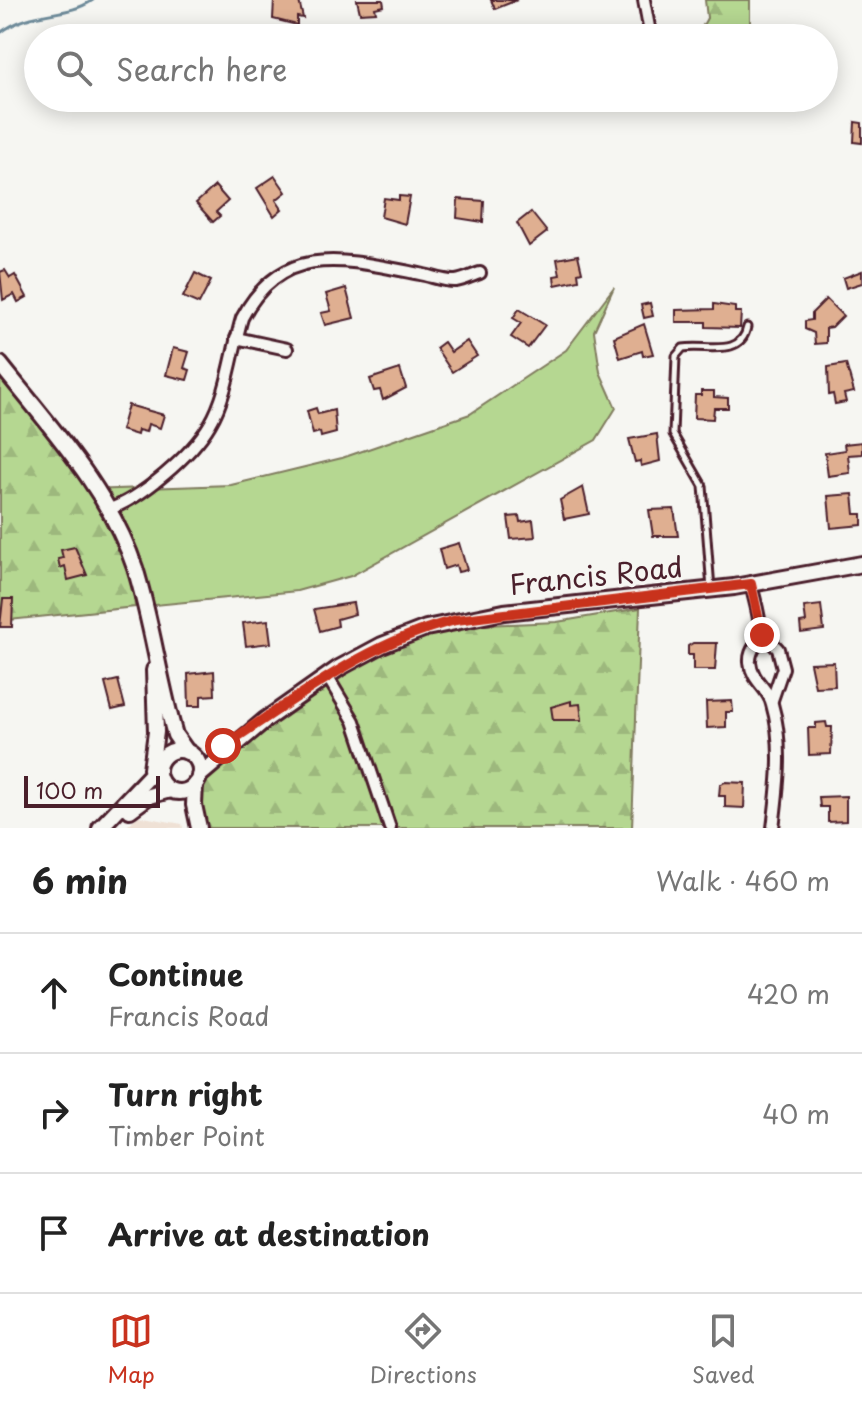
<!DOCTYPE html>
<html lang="en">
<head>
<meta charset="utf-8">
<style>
  :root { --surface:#fff; --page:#f2f2f2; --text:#222; --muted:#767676; --line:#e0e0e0; --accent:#c8321e }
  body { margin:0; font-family:"Playpen Sans",sans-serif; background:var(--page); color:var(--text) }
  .scale { position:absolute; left:24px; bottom:20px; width:136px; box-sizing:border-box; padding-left:8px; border:4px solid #4a1f2b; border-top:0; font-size:22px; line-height:28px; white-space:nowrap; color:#4a1f2b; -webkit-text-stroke:6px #f6f6f2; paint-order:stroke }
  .stop { position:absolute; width:24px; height:24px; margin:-18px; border:6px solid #c8321e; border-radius:50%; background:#fff }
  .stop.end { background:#c8321e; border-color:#fff; box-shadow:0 2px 8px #0008 }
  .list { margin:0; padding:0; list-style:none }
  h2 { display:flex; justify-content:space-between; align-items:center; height:104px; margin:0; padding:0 32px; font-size:34px }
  h2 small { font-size:26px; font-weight:400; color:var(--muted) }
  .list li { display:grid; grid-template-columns:52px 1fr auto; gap:24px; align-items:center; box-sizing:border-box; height:120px; padding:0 32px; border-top:2px solid var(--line) }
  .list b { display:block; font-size:30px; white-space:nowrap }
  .list p { margin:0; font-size:26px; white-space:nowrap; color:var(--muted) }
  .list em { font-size:26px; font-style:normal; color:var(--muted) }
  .icon { flex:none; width:44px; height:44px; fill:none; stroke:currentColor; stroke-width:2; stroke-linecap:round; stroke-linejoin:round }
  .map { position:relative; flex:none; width:862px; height:828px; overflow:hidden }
  .search { position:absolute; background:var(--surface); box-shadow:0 4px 20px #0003; left:24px; right:24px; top:24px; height:88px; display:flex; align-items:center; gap:20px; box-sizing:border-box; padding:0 28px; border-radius:44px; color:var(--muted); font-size:30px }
  .sheet { height:464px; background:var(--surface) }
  nav { display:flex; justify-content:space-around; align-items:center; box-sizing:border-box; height:112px; border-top:2px solid var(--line); background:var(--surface); font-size:22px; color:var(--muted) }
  nav a { display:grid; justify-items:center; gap:4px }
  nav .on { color:var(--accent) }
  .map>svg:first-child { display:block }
</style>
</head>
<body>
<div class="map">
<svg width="862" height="828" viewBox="0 0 862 828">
  <defs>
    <pattern id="forest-firs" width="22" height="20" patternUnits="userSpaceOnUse" patternTransform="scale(2)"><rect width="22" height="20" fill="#b5d791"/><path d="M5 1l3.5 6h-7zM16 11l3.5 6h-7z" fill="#9db87d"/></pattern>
  </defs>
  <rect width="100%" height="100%" fill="#f6f6f2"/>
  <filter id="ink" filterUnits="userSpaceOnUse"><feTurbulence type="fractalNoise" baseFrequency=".0125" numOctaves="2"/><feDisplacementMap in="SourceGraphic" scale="16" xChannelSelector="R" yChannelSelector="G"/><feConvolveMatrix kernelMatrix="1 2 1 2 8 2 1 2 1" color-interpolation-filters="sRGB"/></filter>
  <g filter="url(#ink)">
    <polygon fill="#efe1d5" points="138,816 182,824 183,828 125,828"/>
    <polygon fill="#b5d791" stroke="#807b5e" stroke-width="2" points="614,287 594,331 600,372 616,408 596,440 351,576 297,591 135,607 130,556 89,490 231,485 342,458 470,414 566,350"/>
    <g fill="url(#forest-firs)" stroke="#807b5e" stroke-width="2">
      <path d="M705,0H750V38C730,38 717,31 696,38L707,18Z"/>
      <polygon points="0,363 89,490 130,556 135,607 0,621"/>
      <polygon points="640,608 632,828 206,828 200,791 214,767 364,662 440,627 557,622"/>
    </g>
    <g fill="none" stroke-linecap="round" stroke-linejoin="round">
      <path stroke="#6d8a99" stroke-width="3" d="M0,33C33,8 65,19 93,0"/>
    </g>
    <g fill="#dfaf91" stroke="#4a1f2b" stroke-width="2">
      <polygon points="274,0 299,1 303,18 297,17 297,25 273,19"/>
      <polygon points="357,0 383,0 384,6 375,8 376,12 360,13"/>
      <polygon points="491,0 517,0 495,9"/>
      <polygon points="855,122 862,123 862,143 854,142"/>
      <polygon points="275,176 286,192 276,200 282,209 274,216 257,188"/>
      <polygon points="215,186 228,201 216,212 220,216 213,222 196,203"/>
      <polygon points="399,196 410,197 405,224 381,217 384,198 399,200"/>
      <polygon points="458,199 484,201 483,222 457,218"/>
      <polygon points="531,212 547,232 529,246 517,223"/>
      <polygon points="578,255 582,272 578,273 579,280 555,285 554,276 560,275 557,259"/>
      <polygon points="5,270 10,278 15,275 27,297 18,302 14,294 3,300 0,272"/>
      <polygon points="862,271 862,283 846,288 843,278"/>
      <polygon points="195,273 211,281 199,304 183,297"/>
      <polygon points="346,288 354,318 325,325 321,313 331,311 326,294"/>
      <polygon points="826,299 843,316 832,327 826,328 826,343 815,344 814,333 805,329 805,321 812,320 812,313"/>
      <polygon points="650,303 653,316 644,318 641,305"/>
      <polygon points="714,304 735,307 735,312 741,312 740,328 706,327 706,322 676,322 676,310 714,309"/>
      <polygon points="519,309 545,325 528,348 511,337 521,323 513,318"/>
      <polygon points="644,324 653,354 643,356 642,351 620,358 614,337"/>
      <polygon points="467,341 477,356 452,372 436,348 444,342 451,352"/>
      <polygon points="173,348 189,352 184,368 190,370 187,380 166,375"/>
      <polygon points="846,364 854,392 844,394 846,402 835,404 833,394 829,395 828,367"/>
      <polygon points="400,369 406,388 383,400 380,390 374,391 370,379"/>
      <polygon points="701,391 714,391 714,397 728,398 728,408 714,408 713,419 694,418 695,395 701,395"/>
      <polygon points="128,405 164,415 160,428 148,424 146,432 138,430 137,435 121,430"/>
      <polygon points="316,408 318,414 334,410 336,433 321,437 320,432 313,434 307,411"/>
      <polygon points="657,434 660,461 641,466 640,461 635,462 629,439"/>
      <polygon points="862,442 862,454 848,455 850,473 828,476 825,453 845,450 844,444"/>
      <polygon points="583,487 589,514 564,519 560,500"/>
      <polygon points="853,494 855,514 862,514 862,525 831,528 828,496"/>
      <polygon points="674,509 678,536 653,536 649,510"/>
      <polygon points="519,516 520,522 533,520 535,537 511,539 508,517"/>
      <polygon points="459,543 467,570 458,572 456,565 444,569 439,549"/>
      <polygon points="75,547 87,575 68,580 65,566 60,568 58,559 63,558 61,550"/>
      <polygon points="3,599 13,599 12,627 0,627"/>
      <polygon points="353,603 355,614 337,619 338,626 320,631 314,609"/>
      <polygon points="821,605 824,630 801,633 800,623 806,622 804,607"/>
      <polygon points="268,620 271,643 246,646 243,623"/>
      <polygon points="693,643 717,643 715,670 693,670 693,655 688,655 688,646"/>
      <polygon points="834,662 835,686 815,687 810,663"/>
      <polygon points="214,671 215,695 201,696 201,706 189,706 188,674"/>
      <polygon points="118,680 125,707 112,710 105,683"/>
      <polygon points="571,701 571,705 580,704 582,720 553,720 551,707"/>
      <polygon points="732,701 733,712 726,712 726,727 707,728 706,702"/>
      <polygon points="826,722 827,727 832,727 831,754 809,755 808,728 816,728 816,723"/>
      <polygon points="725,782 745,783 744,808 725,807 725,796 719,796 720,785"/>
      <polygon points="846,796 846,821 828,822 828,807 820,807 819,797"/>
    </g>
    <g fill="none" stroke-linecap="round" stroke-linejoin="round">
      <defs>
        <path id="lane" d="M711,589L703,486L673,434L676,356L683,348C706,344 741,358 747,327"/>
        <g id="street">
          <polyline points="644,0 651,38"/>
          <polyline points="236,338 287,349"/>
          <path d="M107,510C141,499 192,455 210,424C228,394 232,351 242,318C284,240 347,260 420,274C431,276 446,282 456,281C464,280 473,275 480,273"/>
          <path d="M751,584C754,599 761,618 760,633C759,644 749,649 750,662C752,682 768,687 772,704C784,745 778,787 773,828"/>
          <polyline points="760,630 778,649 783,668 772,700"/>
          <polyline points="327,676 354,721 390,828"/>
        </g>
        <g id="secondary">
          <path d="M0,364C50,427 109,490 135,568C152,622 159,680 175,735L187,752"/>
          <circle cx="179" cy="771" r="21"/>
          <polyline points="151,769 156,732 154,670"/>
          <polyline points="199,776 265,720 339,668 382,645 426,628 504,612 734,587 862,564"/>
          <polyline points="195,784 194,805 199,828"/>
          <polyline points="130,810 149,796 170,790"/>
          <polyline points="100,828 157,768"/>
        </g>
      </defs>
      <use href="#lane" stroke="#4a1f2b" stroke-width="11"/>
      <use href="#street" stroke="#4a1f2b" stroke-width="16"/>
      <use href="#secondary" stroke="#4a1f2b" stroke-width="20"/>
      <use href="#lane" stroke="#f6f6f2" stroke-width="5"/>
      <use href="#street" stroke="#f6f6f2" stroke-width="10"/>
      <use href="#secondary" stroke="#f6f6f2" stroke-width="14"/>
    </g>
  </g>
  <g fill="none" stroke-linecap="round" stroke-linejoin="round" filter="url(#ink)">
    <path stroke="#c8321e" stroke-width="10" d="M223,746C299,697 367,642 456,620L751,584L762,635"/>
  </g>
  <g text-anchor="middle" stroke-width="7" stroke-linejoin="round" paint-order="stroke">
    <g font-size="28" fill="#4a1f2b" stroke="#f6f6f2">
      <text transform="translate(596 576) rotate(-6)" y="10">Francis Road</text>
    </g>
  </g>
</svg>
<div class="scale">100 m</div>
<div class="stop" style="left:223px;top:746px"></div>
<div class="stop end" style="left:762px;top:635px"></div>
<div class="search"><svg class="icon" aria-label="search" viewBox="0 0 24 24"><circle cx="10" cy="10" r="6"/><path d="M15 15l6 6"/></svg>Search here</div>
</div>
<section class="sheet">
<h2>6 min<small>Walk · 460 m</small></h2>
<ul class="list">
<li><svg class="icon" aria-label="ahead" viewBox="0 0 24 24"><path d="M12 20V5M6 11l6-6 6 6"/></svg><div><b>Continue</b><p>Francis Road</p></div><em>420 m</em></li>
<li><svg class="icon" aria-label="right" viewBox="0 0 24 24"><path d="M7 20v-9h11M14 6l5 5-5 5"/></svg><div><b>Turn right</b><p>Timber Point</p></div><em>40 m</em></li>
<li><svg class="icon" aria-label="arrive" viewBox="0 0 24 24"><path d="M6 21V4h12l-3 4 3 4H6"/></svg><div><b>Arrive at destination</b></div></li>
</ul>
</section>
<nav>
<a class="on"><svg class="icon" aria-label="map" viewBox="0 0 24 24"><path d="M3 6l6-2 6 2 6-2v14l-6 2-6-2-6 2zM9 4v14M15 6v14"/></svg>Map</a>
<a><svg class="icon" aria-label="directions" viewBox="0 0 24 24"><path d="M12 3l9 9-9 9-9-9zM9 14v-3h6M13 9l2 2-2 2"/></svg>Directions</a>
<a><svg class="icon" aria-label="saved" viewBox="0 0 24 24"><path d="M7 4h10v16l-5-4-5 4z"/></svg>Saved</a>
</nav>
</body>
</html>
